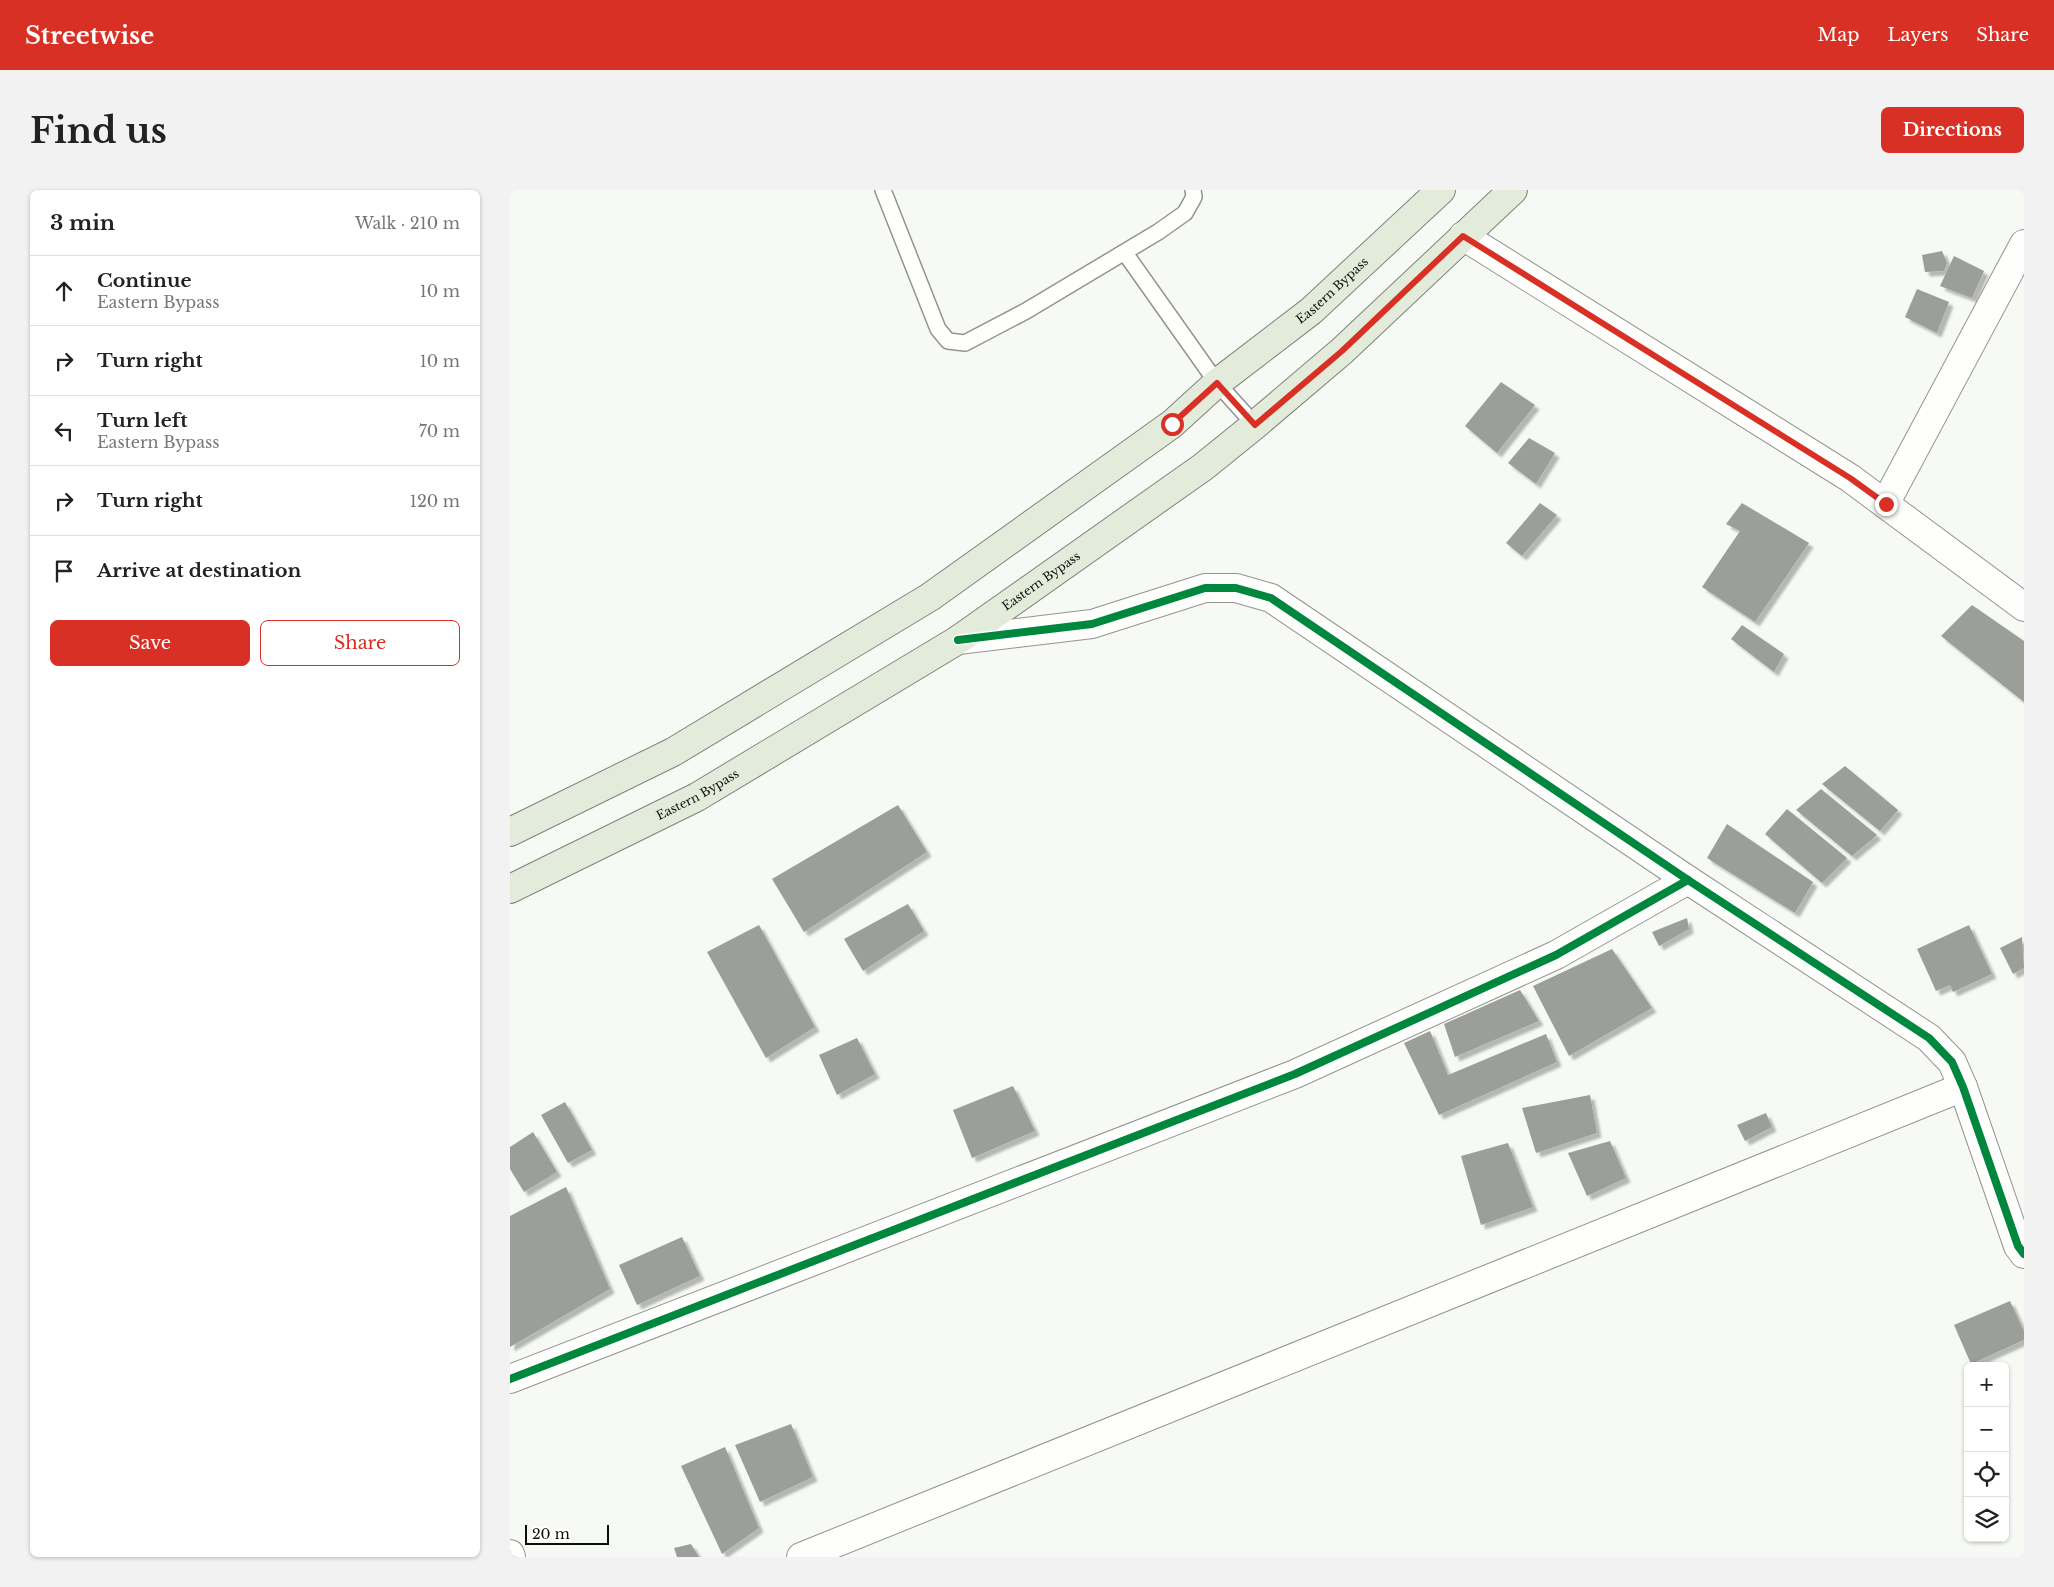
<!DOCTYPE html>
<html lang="en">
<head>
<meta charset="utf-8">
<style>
  :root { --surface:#fff; --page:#f2f2f2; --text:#222; --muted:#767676; --line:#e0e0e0; --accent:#d93025 }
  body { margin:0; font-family:"Libre Baskerville",serif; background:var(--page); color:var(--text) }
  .controls { position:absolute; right:15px; bottom:15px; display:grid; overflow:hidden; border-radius:8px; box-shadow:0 1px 4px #0004 }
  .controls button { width:45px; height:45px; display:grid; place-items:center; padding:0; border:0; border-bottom:1px solid var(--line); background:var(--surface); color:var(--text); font:25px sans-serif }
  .scale { position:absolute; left:15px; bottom:12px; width:84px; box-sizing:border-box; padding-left:5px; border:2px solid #0e0e0e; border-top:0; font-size:14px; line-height:18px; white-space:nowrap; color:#0e0e0e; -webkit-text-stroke:4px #fff; paint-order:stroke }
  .stop { position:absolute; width:15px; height:15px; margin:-11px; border:4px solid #d93025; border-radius:50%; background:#fff }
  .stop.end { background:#d93025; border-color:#fff; box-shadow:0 1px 5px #0008 }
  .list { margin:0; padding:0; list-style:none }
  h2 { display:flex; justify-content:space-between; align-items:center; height:65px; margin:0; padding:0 20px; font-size:21px }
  h2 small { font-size:16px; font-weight:400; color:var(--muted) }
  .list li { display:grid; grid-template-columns:32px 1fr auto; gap:15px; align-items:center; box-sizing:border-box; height:70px; padding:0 20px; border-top:1px solid var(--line) }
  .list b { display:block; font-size:19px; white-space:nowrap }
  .list p { margin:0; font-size:16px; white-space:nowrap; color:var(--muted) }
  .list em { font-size:16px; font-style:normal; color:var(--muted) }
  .actions { display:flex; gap:10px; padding:15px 20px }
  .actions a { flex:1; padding:11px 0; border:1px solid var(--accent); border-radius:8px; text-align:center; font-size:18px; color:var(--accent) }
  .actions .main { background:var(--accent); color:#fff }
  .icon { flex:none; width:28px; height:28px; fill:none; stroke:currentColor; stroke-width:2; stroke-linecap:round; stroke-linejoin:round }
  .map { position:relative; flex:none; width:1514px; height:1367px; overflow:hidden; border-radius:8px }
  header { display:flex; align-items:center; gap:30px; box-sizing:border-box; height:70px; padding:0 25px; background:var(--accent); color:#fff }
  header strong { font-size:24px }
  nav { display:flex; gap:28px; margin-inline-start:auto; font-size:18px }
  .intro { display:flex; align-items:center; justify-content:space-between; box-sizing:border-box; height:120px; padding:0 30px }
  h1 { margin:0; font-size:35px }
  .button { padding:12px 22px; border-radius:8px; background:var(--accent); color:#fff; font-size:18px; font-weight:700 }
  main { display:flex; gap:30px; padding:0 30px }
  aside { flex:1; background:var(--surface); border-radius:8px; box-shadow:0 1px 4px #0004 }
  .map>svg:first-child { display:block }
</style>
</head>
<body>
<header>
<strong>Streetwise</strong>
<nav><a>Map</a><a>Layers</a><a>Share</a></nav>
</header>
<div class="intro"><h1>Find us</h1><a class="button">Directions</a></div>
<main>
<aside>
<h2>3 min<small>Walk · 210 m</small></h2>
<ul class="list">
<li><svg class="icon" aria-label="ahead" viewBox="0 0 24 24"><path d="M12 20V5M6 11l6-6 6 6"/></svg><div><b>Continue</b><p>Eastern Bypass</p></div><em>10 m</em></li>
<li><svg class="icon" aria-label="right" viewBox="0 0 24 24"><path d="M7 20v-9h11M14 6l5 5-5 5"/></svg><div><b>Turn right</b></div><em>10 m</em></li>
<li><svg class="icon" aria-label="left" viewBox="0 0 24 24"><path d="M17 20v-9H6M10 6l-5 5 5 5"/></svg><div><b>Turn left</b><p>Eastern Bypass</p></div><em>70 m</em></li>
<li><svg class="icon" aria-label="right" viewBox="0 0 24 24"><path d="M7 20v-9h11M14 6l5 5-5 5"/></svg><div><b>Turn right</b></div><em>120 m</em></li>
<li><svg class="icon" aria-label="arrive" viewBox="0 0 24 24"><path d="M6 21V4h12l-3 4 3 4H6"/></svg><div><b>Arrive at destination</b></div></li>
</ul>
<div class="actions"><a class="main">Save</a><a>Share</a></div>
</aside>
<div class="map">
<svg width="1514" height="1367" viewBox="0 0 1514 1367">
  <defs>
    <filter id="shadow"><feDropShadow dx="4.5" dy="4.5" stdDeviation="1" flood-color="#0004"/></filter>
  </defs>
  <rect width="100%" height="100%" fill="#f7faf4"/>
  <g fill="#9c9e99" filter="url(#shadow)">
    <polygon points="1432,61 1437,73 1434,81 1415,82 1412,65"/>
    <polygon points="1444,66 1474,81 1462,108 1430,96"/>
    <polygon points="1407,99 1439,112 1427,143 1395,127"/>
    <polygon points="991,192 1025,215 987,263 955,236"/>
    <polygon points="1019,248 1045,263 1026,294 998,273"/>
    <polygon points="1030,313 1047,325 1012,366 996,353"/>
    <polygon points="1232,313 1299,353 1245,432 1192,397 1230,341 1216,334"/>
    <polygon points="1462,415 1514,451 1514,512 1431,446"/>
    <polygon points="1232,435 1274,464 1264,482 1221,449"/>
    <polygon points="1335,576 1388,620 1370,641 1312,594"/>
    <polygon points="1311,599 1367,645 1342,666 1286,620"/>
    <polygon points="388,615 417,662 294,742 262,689"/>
    <polygon points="1277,619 1337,668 1312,693 1255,644"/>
    <polygon points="1217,634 1303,692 1285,723 1197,668"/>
    <polygon points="398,714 414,741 353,781 334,749"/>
    <polygon points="1177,728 1179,739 1149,756 1142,742"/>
    <polygon points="249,735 305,837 256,868 197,762"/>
    <polygon points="1459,735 1482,784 1443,802 1440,795 1426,801 1407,759"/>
    <polygon points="1512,747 1514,778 1503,784 1490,758"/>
    <polygon points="1102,759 1142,818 1059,866 1023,796"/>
    <polygon points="1010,800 1029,831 945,867 934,834"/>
    <polygon points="920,841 938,885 1036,844 1047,872 929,925 894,853"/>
    <polygon points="347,848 365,884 327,905 309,865"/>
    <polygon points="503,896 525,941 462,968 443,920"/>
    <polygon points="1080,905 1087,943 1026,963 1012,918"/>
    <polygon points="55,912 82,960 58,973 31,925"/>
    <polygon points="1256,923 1262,937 1235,951 1227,935"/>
    <polygon points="23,942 47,982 14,1002 0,979 0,957"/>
    <polygon points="1100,951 1116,988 1077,1006 1058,963"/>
    <polygon points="998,953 1023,1017 971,1035 951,966"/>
    <polygon points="56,997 100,1099 0,1157 0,1026"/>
    <polygon points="172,1047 190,1086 127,1115 109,1075"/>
    <polygon points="1500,1111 1514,1141 1514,1150 1461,1174 1444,1135"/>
    <polygon points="281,1234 303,1287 250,1312 225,1255"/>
    <polygon points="215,1257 249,1338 212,1364 171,1276"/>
    <polygon points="181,1354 189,1367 167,1367 164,1358"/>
  </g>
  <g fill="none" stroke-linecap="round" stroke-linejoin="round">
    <defs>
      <g id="service">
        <polyline points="373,0 428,139 438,151 455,153 516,121 648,42 675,23 684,7 683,0"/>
        <polyline points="615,63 707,193 745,235"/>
      </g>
      <g id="minor">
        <polyline points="953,46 1340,288 1514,417"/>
        <polyline points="1375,314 1514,54"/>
        <polyline points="448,450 582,434 695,398 726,398 761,408 1178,690 1419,848 1442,872 1453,897 1508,1056 1514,1064"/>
        <polyline points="0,1189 785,884 1046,765 1178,690"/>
        <polyline points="0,1364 1,1367"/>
        <polyline points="291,1367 1453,897"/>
      </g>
      <g id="primary">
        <path id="s1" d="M0,642L163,562L420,407L662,234L707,193L801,121L931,0"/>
        <path id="s2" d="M0,699L187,607L448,450L693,277L745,235L832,161L1003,0"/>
      </g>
    </defs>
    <use href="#service" stroke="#939492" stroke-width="18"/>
    <use href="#minor" stroke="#939492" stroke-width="30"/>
    <use href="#primary" stroke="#80827f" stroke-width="30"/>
    <use href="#service" stroke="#fefefd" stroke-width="15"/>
    <use href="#minor" stroke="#fefefd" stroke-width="28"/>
    <use href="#primary" stroke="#e3ecda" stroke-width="28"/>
    <defs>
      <g id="cycleway">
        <polyline points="448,450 582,434 695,398 726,398 761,408 1178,690 1419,848 1442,872 1453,897 1508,1056 1514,1064"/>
        <polyline points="0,1189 785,884 1046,765 1178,690"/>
      </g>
    </defs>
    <use href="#cycleway" stroke="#fff" stroke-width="11"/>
    <use href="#cycleway" stroke="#00873e" stroke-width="8"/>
  </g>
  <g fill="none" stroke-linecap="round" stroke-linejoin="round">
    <polyline stroke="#d93025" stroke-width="6" points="662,234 707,193 745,235 832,161 953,46 1340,288 1376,314"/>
  </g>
  <g text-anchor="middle" stroke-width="5" stroke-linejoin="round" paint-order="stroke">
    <g font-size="12" fill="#0e0e0e" stroke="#fff">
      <text dy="4" stroke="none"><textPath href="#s1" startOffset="988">Eastern Bypass</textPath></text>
      <text dy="4" stroke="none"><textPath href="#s2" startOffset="615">Eastern Bypass</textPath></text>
      <text dy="4" stroke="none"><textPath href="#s2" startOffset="210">Eastern Bypass</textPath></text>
    </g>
  </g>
</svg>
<div class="controls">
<button>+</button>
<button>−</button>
<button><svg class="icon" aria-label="locate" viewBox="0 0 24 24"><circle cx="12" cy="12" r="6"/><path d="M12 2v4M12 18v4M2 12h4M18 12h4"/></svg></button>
<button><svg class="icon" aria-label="layers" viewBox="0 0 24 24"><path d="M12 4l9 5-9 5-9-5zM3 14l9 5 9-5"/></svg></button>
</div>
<div class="scale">20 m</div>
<div class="stop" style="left:662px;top:234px"></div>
<div class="stop end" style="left:1376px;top:314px"></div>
</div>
</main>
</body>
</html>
